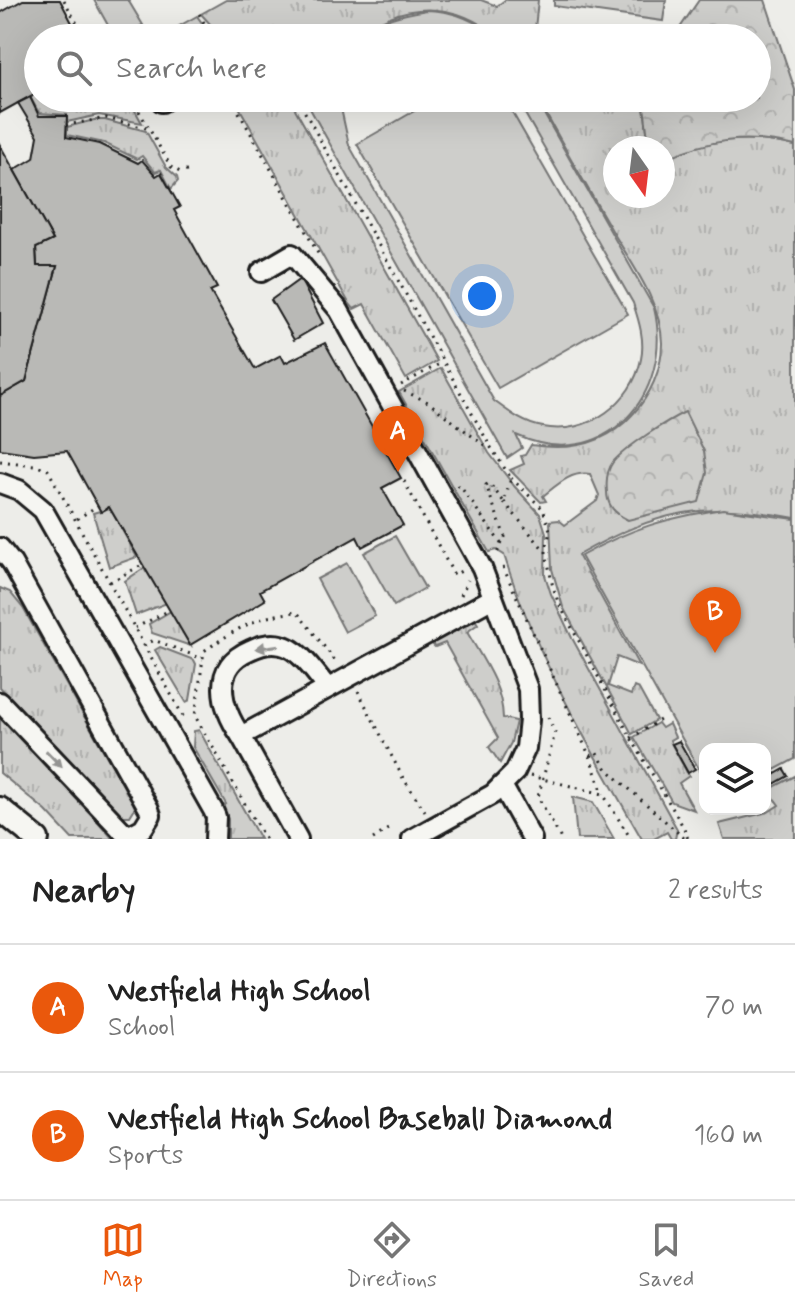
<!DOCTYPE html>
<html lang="en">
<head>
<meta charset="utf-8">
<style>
  :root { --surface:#fff; --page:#f6f6f6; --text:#222; --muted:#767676; --line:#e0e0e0; --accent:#ea580c }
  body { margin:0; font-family:Mynerve,sans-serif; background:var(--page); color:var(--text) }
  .controls { position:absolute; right:24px; bottom:24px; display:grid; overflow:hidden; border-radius:16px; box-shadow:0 8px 32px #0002 }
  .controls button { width:72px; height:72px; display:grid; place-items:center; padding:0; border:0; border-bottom:2px solid var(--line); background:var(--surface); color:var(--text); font:40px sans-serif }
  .compass { position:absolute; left:603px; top:136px; width:72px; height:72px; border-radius:50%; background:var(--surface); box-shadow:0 8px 32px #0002; rotate:166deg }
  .you { position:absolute; left:482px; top:296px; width:28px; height:28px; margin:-20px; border:6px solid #fff; border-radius:50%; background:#1a73e8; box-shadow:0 0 0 12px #1a73e833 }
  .badge { display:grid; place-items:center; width:52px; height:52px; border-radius:50%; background:var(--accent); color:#fff; font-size:26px; font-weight:700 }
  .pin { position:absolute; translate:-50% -66px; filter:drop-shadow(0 2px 4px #0008) }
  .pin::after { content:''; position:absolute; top:42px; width:28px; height:24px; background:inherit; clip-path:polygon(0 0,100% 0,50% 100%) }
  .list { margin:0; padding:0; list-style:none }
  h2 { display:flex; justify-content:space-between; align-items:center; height:104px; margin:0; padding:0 32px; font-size:34px }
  h2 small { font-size:26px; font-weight:400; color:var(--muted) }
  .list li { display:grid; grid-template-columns:52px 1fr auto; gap:24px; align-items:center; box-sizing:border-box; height:128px; padding:0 32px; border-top:2px solid var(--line) }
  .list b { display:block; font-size:30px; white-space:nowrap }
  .list p { margin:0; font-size:26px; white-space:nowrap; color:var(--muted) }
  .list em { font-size:26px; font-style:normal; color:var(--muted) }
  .icon { flex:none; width:44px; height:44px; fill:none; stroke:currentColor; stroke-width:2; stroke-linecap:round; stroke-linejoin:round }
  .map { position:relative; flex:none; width:795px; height:839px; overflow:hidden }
  .search { position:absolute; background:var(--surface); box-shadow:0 8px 32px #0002; left:24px; right:24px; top:24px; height:88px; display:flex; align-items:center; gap:20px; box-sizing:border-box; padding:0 28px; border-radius:44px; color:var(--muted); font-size:30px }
  .sheet { height:360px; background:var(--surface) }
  nav { display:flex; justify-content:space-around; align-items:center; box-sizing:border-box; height:112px; border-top:2px solid var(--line); background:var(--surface); font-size:22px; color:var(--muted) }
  nav a { display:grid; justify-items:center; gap:4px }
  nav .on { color:var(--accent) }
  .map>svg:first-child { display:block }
</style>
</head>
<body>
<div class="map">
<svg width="795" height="839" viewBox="0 0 795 839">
  <defs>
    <pattern id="grass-tufts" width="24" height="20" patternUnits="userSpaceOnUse" patternTransform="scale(2)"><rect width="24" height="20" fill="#cececb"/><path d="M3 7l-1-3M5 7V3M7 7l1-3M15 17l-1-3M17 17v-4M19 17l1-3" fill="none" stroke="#b0b0ae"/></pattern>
    <pattern id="forest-crowns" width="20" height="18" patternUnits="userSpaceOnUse" patternTransform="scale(2)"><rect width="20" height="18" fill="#cececb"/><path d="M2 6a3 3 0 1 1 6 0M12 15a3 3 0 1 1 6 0" fill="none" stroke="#b0b0ae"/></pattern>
  </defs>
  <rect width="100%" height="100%" fill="#edede9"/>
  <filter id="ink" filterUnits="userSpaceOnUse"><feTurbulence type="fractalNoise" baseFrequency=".0125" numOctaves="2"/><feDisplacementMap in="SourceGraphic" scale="16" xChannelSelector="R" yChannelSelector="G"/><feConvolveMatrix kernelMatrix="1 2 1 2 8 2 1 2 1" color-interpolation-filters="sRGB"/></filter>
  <g filter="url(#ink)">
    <g fill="url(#grass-tufts)" stroke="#757574" stroke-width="2">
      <path d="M226,0H481L497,6L505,0H538L534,38H499C455,0 401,0 356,38H234L231,29L224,25H211L201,14Z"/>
      <polygon points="554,0 666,0 663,21 554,6"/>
      <polygon points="197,16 205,27 226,30 230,38 158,38"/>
      <polygon points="38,92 38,98 92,98 96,99 95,103 114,111 119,99 131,103 142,123 99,115 67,122 67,115 39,113 30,97"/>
      <polygon points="234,98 292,98 290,100 437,361 406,379 364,304 354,309 349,303"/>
      <path d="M537,98H643L648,139L645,148H615V196H663V160C707,139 748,134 795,146V518C705,501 658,510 578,555L639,666L617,657L608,686L631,695L634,687L639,689L656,720L632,734L563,607L552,569L550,521L559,520L565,525L597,501L599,495L590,474C571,471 557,485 543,496L546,501L541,502L510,470L524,464L521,456L525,455L531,445C569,451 605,445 632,415C650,396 662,370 662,343C661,301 630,262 610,227C585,184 561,141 537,98Z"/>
      <polygon points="94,120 105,120 146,131 166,167 177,177 178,181 171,189 161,170 155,172 142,156 137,159 104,143 67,135 67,127"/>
      <path d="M441,368L489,453L515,487L540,514L546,533L545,575L551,594L572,638L677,829L675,839H671L667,832L654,839H642C590,749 535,655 504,555L496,550L489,552L399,392Z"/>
      <polygon points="110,508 137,557 109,567 93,513"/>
      <polygon points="144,568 146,572 149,571 167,603 136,615 125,581"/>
      <polygon points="0,588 10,592 23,608 133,803 135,808 130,816 120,816 0,687"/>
      <polygon points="171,611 191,646 152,633 149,624"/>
      <path d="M474,618L478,624L467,632C483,660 502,685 503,718L516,721L511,743L500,763L489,747L498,738L445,643L435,647L431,643Z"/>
      <polygon points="160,647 194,660 196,664 190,700 186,702 155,650"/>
      <polygon points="0,718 100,824 113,839 72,839 46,811 0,773"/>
      <polygon points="658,723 662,728 669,724 675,737 670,740 671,743 689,776 679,783 694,810 672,802 634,737"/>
      <polygon points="199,730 260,839 228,839 228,819 222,806 226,804 193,747 194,731"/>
      <polygon points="795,776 795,839 724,839 719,824 768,812 779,805 768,790"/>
      <polygon points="573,797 593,802 614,839 577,839"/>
    </g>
    <g fill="url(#forest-crowns)" stroke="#757574" stroke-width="2">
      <path d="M699,0H765L795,90V146C748,134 707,139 663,160V148H645L648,139L643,98H757V38H673Z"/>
      <path d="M685,412L704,451L707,473L699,502L628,520C615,514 607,506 607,492C606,482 607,470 613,462C626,447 666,421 685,412Z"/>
    </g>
    <g fill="#cececb" stroke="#757574" stroke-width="2">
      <polygon points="94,0 128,0 143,25 115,38"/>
      <path d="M427,10C456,11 476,21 498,38H468L445,28L429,27L411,28L388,38H359C377,19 403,14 427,10Z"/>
      <path d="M304,98H323L327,104L328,98H344L342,113L349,145L494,401C509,412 524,424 543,427C588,436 633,402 641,359C645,340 639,321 633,303L516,98H535L654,308C675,395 603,475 516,435L522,448L507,458Z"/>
      <polygon points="437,98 504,98 628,314 498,388 357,144"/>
      <path d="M723,509L795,519V759L765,775V749H705V780L581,556C631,528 666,518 723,509Z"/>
      <polygon points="395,536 425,588 394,606 364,553"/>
      <polygon points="347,563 375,616 345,632 317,579"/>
    </g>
    <g fill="#b9b9b6" stroke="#1c1c1c" stroke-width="2">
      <polygon points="23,0 60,0 80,38 38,38 38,92 0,113 0,13"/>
      <polygon points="30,97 39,116 67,116 66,137 99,144 138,163 142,160 156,176 161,173 180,207 174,210 217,288 210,291 255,369 281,355 285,363 325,343 401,478 382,488 403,525 362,547 357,537 260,591 265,600 190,645 109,507 101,512 67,451 34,454 0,449 0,396 26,381 57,266 37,266 36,248 53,240 14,170 34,158 38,136 18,103"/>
      <polygon points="0,145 53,240 36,248 37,266 57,266 26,381 0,396"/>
      <polygon points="300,279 323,323 294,340 271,300"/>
      <polygon points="679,741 695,769 688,773 672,744"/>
      <polygon points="784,769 788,776 765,789 765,780"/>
    </g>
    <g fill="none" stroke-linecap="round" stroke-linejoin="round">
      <defs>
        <g id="minor">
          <polyline points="162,102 168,98"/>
          <polyline points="261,272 292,254 339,310 482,568 528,689 529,720 526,748 515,772 493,794 412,839"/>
          <polyline points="0,483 19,490 43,510 213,810 216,817 215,839"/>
          <polyline points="0,548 12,563 149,809 151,815 143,828 130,835 122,831"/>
          <polyline points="0,702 130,839"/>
          <path d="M241,736C221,707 210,667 250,650C260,645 270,642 281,645C300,649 315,673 327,687"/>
          <polyline points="502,785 532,839"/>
          <polyline points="298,839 241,736 493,598"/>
        </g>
        <polyline id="major" points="0,809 37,839"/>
      </defs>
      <use href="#minor" stroke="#1c1c1c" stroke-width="24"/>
      <use href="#major" stroke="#1c1c1c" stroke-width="28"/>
      <g stroke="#1c1c1c" stroke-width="3" stroke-dasharray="2 6" stroke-linecap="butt">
        <polyline points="64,0 85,38"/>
        <polyline points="199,14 206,26 226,28 231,38"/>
        <polyline points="121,98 135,104 143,98"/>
        <polyline points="231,98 320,257"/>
        <polyline points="297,98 490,446"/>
        <polyline points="135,104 171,167 180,172 187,171"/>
        <polyline points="66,125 106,118 150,129"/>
        <polyline points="401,385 443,362"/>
        <polyline points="404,391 428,402 481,443 490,446 511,478 504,502 489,483 486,485 505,537 495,557"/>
        <polyline points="0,461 34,465 48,470 184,718"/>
        <polyline points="511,478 543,509 550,530 546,552 552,583 558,602 631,738 684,828 688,839"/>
        <polyline points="404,481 454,575 463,570"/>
        <polyline points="457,486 460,486 502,545"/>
        <polyline points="504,502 545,551"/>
        <polyline points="77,519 97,506"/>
        <polyline points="503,567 590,757 603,794"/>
        <polyline points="110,582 142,565"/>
        <polyline points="461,595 468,580"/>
        <polyline points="135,628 170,610"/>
        <polyline points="144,646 154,640 203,659"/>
        <polyline points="358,691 403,778 425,811"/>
        <polyline points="548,717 555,733 538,797 561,839"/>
        <polyline points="631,738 660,720"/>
        <polyline points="591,756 596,752 607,769 685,839"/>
        <polyline points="530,776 603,794 631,839"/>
        <path d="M265,839L195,716L204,651C238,628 256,616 297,612L337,663"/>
        <polyline points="373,839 391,827"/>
      </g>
      <use href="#minor" stroke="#f6f6f2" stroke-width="18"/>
      <use href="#major" stroke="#f6f6f2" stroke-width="22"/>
    </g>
    <defs><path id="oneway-solid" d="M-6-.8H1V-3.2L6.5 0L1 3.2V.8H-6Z" transform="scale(2)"/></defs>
    <g fill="#949492">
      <use href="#oneway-solid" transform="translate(267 647) rotate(172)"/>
      <use href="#oneway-solid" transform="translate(54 759) rotate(46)"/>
    </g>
  </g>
</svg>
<div class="controls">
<button><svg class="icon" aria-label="layers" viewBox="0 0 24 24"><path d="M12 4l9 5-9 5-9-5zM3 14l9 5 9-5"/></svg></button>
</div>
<svg class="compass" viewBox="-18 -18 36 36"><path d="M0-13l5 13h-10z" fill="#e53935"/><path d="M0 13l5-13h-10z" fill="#767676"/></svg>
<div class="you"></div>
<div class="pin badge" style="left:398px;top:472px">A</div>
<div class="pin badge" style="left:715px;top:653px">B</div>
<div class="search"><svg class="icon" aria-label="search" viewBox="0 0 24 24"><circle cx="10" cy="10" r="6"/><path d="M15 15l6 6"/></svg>Search here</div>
</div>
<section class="sheet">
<h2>Nearby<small>2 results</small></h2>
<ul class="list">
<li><span class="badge">A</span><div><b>Westfield High School</b><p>School</p></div><em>70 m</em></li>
<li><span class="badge">B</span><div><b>Westfield High School Baseball Diamond</b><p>Sports</p></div><em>160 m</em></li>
</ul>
</section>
<nav>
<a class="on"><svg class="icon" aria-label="map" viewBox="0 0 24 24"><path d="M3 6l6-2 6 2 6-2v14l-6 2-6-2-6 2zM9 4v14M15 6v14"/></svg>Map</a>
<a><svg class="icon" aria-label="directions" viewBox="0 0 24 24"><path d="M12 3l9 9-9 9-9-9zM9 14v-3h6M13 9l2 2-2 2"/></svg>Directions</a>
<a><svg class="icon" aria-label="saved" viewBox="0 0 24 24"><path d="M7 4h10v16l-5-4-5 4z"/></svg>Saved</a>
</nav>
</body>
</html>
